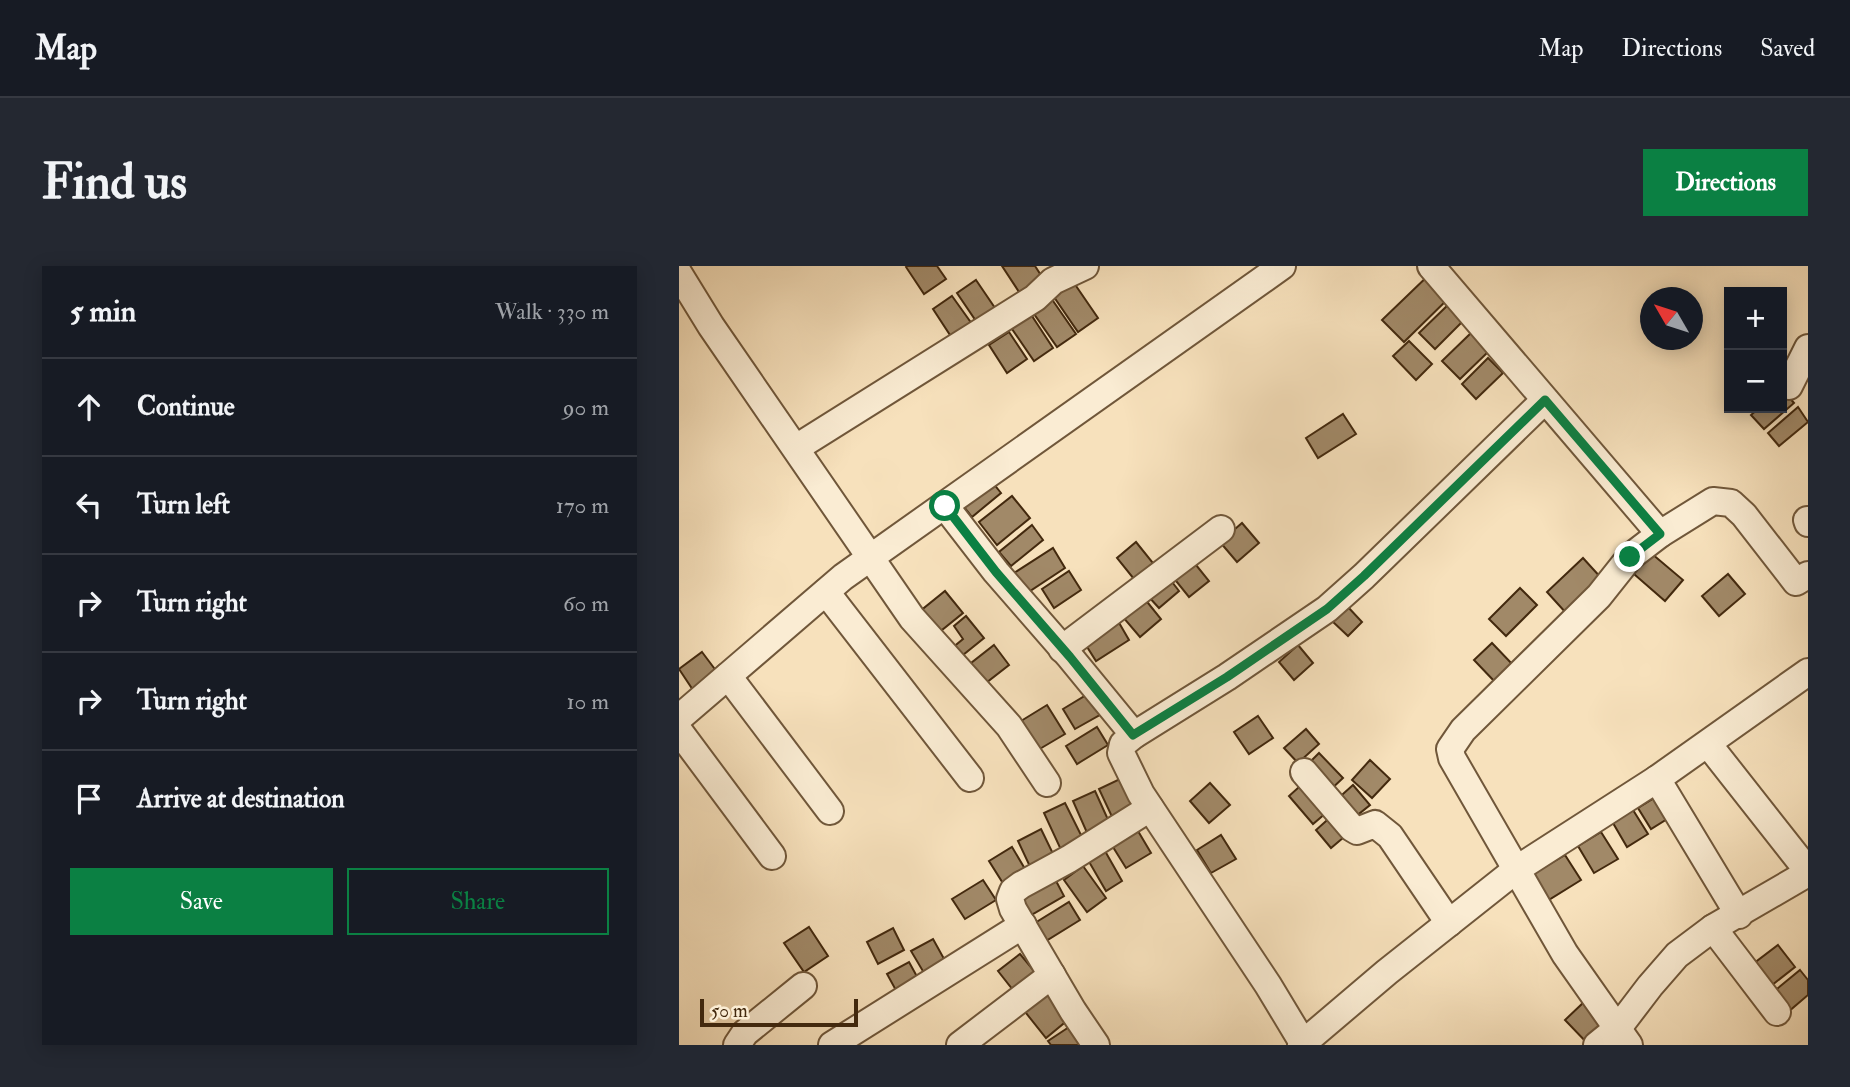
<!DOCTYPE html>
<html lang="en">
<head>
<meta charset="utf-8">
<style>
  :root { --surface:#171b24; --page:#242831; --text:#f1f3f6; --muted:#9ea1a6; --line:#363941; --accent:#0b8043 }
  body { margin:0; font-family:"IM FELL Double Pica",serif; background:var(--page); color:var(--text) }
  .controls { position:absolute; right:21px; top:21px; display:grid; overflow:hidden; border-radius:0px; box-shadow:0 4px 18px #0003 }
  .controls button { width:63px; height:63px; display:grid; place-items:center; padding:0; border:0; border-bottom:2px solid var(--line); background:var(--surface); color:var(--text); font:35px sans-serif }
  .compass { position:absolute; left:961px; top:21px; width:63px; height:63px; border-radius:50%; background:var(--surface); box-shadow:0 4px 18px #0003; rotate:309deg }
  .scale { position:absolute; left:21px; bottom:18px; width:158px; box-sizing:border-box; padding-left:7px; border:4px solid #43290e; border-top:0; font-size:19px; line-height:24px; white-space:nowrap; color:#43290e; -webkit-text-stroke:5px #faecd3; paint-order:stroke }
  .stop { position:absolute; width:21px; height:21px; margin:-16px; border:5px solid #0b8043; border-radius:50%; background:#fff }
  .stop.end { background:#0b8043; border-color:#fff; box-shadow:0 2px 7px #0008 }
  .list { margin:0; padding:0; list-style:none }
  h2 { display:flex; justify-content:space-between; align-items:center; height:91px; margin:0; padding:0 28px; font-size:30px }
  h2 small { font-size:23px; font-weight:400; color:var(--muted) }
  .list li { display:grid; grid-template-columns:46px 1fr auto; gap:21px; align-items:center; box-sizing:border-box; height:98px; padding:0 28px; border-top:2px solid var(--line) }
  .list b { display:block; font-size:26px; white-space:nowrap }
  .list em { font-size:23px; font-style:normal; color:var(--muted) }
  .actions { display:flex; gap:14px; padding:21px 28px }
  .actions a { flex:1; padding:16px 0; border:2px solid var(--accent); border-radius:0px; text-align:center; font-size:24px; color:var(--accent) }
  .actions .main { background:var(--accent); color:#fff }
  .icon { flex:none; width:38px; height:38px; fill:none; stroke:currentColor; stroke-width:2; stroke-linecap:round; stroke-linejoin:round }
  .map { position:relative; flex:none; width:1129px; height:779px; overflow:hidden; border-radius:0px }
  header { display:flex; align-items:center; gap:42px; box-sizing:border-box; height:98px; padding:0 35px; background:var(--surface); border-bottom:2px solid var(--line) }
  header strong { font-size:33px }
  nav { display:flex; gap:38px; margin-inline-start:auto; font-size:24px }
  .intro { display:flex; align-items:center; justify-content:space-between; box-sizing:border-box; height:168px; padding:0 42px }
  h1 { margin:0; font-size:49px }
  .button { padding:18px 32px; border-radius:0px; background:var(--accent); color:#fff; font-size:24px; font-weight:700 }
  main { display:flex; gap:42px; padding:0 42px }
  aside { flex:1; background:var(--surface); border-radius:0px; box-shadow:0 4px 18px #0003 }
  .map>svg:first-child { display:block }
</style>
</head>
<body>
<header>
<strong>Map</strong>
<nav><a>Map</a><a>Directions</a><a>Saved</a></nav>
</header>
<div class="intro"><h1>Find us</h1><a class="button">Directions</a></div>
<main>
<aside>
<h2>5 min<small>Walk · 330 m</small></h2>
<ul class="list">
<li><svg class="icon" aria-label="ahead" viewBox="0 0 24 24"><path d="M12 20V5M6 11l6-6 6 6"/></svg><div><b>Continue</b></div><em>90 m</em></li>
<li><svg class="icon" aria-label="left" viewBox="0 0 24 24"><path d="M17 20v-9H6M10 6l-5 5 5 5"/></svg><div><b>Turn left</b></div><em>170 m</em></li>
<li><svg class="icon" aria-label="right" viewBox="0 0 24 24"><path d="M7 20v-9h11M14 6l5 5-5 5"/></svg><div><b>Turn right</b></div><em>60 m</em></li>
<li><svg class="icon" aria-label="right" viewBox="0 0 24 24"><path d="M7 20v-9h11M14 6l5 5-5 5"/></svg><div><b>Turn right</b></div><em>10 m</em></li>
<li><svg class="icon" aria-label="arrive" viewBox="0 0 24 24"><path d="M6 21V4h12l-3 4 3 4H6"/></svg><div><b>Arrive at destination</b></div></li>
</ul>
<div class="actions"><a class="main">Save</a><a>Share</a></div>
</aside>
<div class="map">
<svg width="1129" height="779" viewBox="0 0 1129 779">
  <rect width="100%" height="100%" fill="#f7e1bc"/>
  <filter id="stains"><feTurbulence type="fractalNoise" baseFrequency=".00286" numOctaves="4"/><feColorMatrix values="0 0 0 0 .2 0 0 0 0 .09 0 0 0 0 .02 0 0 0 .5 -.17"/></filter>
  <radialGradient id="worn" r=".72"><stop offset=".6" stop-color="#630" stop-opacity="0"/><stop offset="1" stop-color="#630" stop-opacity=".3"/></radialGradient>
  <g fill="#a18968" stroke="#43290e" stroke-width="2">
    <polygon points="228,0 258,0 267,13 245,28 227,1"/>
    <polygon points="323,0 356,0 365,14 342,29"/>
    <polygon points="754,5 775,27 725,76 703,54"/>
    <polygon points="297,14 316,42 297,55 278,27"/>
    <polygon points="395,17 419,52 399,66 375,31"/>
    <polygon points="273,30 293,58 273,72 254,43"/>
    <polygon points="372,32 397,68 378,81 353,45"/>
    <polygon points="771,37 786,53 756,83 740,67"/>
    <polygon points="351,47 374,82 355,95 331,60"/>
    <polygon points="330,66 348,93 328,107 310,79"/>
    <polygon points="792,67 810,85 781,113 763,95"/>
    <polygon points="730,75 753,98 737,114 714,90"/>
    <polygon points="809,92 824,107 797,133 783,118"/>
    <polygon points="1103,123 1115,137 1085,163 1072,149 1080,142 1103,142"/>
    <polygon points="1119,141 1129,156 1100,180 1089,167"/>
    <polygon points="664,148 677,168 639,192 627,172"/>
    <polygon points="314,217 322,227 293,251 285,241"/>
    <polygon points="333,230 351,252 318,279 300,256"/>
    <polygon points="563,257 580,277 558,296 541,276"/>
    <polygon points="353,259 364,274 332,300 320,286"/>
    <polygon points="457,276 478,302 459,318 438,292"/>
    <polygon points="374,282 386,302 348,327 335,307"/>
    <polygon points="966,282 1004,314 986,335 948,302"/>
    <polygon points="904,292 924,314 888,348 868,326"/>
    <polygon points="513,294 530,315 510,331 493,310"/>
    <polygon points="390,305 402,324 375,342 363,323"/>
    <polygon points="1049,308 1066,328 1040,350 1023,330"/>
    <polygon points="490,312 500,325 480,342 469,330"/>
    <polygon points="841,322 858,339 827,370 810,353"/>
    <polygon points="266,325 284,347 258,368 240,346"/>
    <polygon points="465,332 482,353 461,371 443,350"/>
    <polygon points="668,340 683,356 669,370 653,355"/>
    <polygon points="287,350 305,372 279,393 272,383 284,373 275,360"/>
    <polygon points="439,355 450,374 417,395 405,376"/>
    <polygon points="813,377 835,400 817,417 795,394"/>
    <polygon points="315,379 330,399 303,420 287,401"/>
    <polygon points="619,379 634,397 615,414 600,396"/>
    <polygon points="23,386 38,406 14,424 0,403"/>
    <polygon points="414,425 426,446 396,463 384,443"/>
    <polygon points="368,439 386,468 359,484 342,455"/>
    <polygon points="579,450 594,472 570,488 555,466"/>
    <polygon points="418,461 429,479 398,498 387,480"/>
    <polygon points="627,463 640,478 619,497 605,482"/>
    <polygon points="640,487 664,512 649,526 625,502"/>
    <polygon points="691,494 711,513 693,532 673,514"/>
    <polygon points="443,512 458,544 435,555 420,523"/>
    <polygon points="629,513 654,541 634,558 610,530"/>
    <polygon points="531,517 551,539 530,557 511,535"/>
    <polygon points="674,519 691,539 671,555 655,536"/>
    <polygon points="416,525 431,558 409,569 394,535"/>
    <polygon points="980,529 993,550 972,563 959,542"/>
    <polygon points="386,537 405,575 383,586 365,547"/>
    <polygon points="954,544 969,568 948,581 934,557"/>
    <polygon points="655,548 671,566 652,582 637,564"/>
    <polygon points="362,563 378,596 354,607 339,575"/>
    <polygon points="459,565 472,587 447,602 434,581"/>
    <polygon points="922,566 939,593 915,607 899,580"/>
    <polygon points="542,569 557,593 532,607 518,584"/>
    <polygon points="333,581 349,608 327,622 310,595"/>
    <polygon points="426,585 443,615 427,625 409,594"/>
    <polygon points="886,589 902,614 868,635 852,609"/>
    <polygon points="404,600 427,632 408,646 385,614"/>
    <polygon points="376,613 385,630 347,652 338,635"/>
    <polygon points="304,614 317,634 286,653 273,633"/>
    <polygon points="390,636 401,654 362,678 351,660"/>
    <polygon points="130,661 149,690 125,706 105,677"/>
    <polygon points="214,662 225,684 199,698 188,676"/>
    <polygon points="254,673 269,700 248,712 232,685"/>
    <polygon points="1099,679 1116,701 1088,723 1070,701"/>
    <polygon points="341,688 361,712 338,729 319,705"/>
    <polygon points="230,696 241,716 219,728 208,708"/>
    <polygon points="1121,704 1129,714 1129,729 1109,746 1093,727"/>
    <polygon points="366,723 390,753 367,772 343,742"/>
    <polygon points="905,736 930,762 910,779 886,754"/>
    <polygon points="393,759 407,779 372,779 369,775"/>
  </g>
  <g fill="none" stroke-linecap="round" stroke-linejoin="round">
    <defs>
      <g id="minor">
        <polyline points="752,0 981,268"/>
        <polyline points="0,8 32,60 233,352 330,460 368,517"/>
        <polyline points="1110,120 1129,82"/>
        <polyline points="117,182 356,32 374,15 406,0"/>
        <polyline points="266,240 317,306 391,391 455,469"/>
        <polyline points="1128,254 1129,257"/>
        <polyline points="147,326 291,512"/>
        <polyline points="383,383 542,263"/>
        <polyline points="49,410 151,545"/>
        <polyline points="0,452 164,311 603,0"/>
        <polyline points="0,465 93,590"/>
        <polyline points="1029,478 1129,605"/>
        <polyline points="625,506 673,562 678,565 696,558 711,570 770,657"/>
        <polyline points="978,513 1060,649"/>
        <polyline points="1034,662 1098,746"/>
        <polyline points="624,777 589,719 462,528 442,487 444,478 455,469 548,411 648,343 685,310 866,134"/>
        <polyline points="58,779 66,767 124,720"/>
        <polyline points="153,779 344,659"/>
        <polyline points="281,779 373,709"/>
        <polyline points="417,779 394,745 334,643 331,633 334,625 342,619 390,593 471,542"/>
        <polyline points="622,779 708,706 838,603 978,513 1129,406"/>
        <polyline points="918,779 939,762 971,720 998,689 1034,662 1129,607"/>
        <polyline points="950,779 886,688 773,492 771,483 784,464 920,330 951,291 981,268 1034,235 1052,237 1065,249 1117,316 1129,309"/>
      </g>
    </defs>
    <use href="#minor" stroke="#70573a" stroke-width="30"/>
    <use href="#minor" stroke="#faecd3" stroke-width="26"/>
  </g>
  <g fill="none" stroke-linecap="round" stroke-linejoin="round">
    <polyline stroke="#0b8043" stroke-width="9" points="266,240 317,306 391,391 454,469 548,411 648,343 685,310 866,134 981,268 951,291"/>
  </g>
  <rect width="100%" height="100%" filter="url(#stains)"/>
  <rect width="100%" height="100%" fill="url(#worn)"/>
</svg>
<div class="controls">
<button>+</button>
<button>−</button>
</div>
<svg class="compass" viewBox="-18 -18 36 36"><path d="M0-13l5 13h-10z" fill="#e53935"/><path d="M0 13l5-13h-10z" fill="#9ea1a6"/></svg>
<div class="scale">50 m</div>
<div class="stop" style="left:266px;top:240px"></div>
<div class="stop end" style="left:951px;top:291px"></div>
</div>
</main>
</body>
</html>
